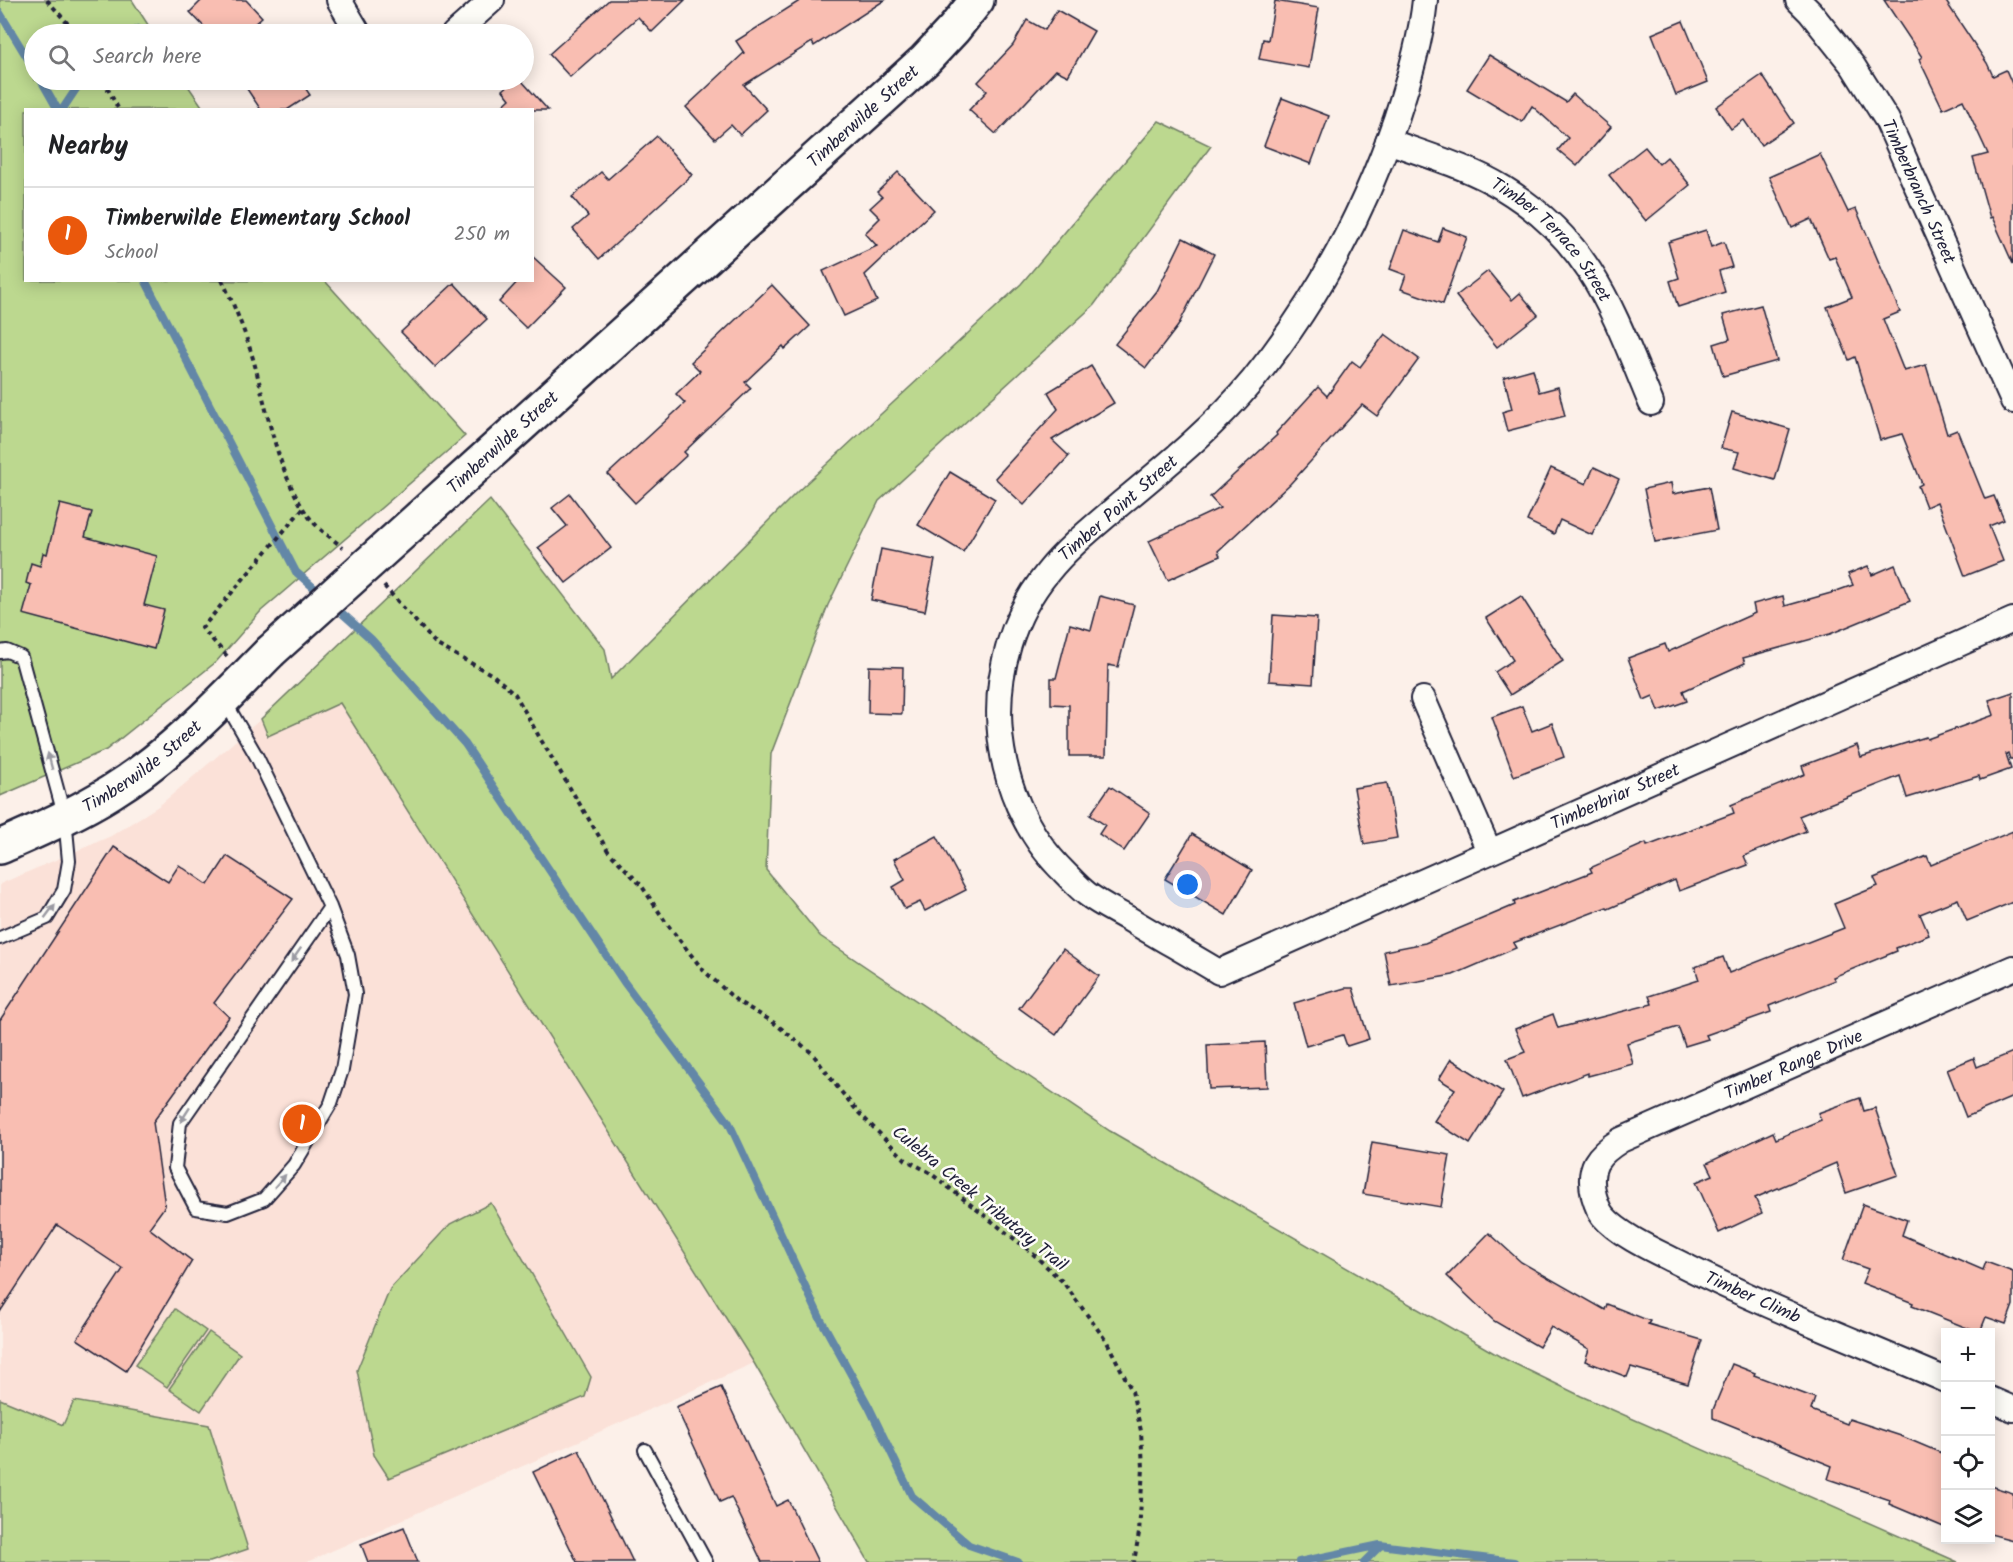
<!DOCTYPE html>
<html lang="en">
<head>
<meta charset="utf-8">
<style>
  :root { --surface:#fff; --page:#f6f6f6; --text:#202124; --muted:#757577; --line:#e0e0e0; --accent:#ea580c }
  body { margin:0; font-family:Kalam,sans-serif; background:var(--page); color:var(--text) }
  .controls { position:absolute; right:18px; bottom:18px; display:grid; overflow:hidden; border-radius:0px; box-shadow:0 3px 15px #0003 }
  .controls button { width:54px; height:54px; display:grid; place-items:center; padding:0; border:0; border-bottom:2px solid var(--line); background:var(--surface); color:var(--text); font:30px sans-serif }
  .you { position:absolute; left:1188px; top:885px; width:21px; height:21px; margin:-15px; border:4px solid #fff; border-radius:50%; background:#1a73e8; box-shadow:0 0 0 9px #1a73e833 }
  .badge { display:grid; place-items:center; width:39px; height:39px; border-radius:50%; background:var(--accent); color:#fff; font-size:20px; font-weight:700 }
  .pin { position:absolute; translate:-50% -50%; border:3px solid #fff; box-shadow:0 2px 6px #0006 }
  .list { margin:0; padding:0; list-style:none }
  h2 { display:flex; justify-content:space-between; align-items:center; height:78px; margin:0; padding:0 24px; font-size:26px }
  h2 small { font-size:20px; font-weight:400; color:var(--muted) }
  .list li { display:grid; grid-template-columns:39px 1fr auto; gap:18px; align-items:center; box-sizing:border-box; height:96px; padding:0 24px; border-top:2px solid var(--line) }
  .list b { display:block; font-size:22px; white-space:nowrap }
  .list p { margin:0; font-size:20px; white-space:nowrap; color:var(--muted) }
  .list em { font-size:20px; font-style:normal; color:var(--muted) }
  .icon { flex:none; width:33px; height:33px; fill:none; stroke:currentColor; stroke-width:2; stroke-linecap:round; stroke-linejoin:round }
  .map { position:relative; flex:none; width:2013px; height:1562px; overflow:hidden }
  .search { position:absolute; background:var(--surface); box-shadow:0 3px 15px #0003; left:24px; top:24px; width:510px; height:66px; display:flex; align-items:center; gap:15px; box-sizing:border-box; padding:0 21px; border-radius:33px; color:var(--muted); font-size:22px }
  .panel { position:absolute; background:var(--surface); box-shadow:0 3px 15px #0003; left:24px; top:108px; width:510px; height:174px; border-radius:0px }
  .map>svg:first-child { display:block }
</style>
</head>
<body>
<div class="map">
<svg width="2013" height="1562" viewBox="0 0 2013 1562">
  <rect width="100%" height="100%" fill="#fcf0e9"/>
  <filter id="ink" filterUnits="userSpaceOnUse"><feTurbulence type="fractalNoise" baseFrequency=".0167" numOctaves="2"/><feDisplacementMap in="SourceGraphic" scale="12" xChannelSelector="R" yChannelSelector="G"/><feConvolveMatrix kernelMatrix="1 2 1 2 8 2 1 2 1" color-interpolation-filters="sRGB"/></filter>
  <g filter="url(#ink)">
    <polygon fill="#fbe1d8" points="339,702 754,1363 307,1562 0,1562 0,884 111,836 160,805 261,719 269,736"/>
    <g fill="#bcd88f" stroke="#6f7d65" stroke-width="1.5">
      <polygon points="0,0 132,0 154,34 34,34 34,80 184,80 204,109 26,110 26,280 325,281 465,436 261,611 216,662 106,750 0,796"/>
      <polygon points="1159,121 1211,146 1094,305 879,501 828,605 771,754 766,870 820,936 1110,1131 1501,1357 1581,1396 1958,1562 869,1562 754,1363 340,703 268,736 261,719 490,500 605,649 611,679 798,491 1021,284"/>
      <polygon points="491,1203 591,1377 585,1397 389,1478 374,1455 357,1370 390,1289 450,1224"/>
      <polygon points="175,1309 206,1331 167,1387 135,1365"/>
      <polygon points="209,1332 240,1354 201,1411 169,1389"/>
      <polygon points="0,1399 63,1425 74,1401 209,1425 248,1549 210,1562 0,1562"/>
    </g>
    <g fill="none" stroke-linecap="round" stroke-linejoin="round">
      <g stroke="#6487a7" stroke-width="8">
        <polyline points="0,13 34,69"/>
        <polyline points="131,34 138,29"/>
        <polyline points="41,80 58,110"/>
        <polyline points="62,110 82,80"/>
        <polyline points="145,280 296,572 321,594"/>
        <polyline points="334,606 371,639 465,744 624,982 729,1123 820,1318 869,1407 912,1496 969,1545 1018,1562"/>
        <polyline points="1299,1562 1380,1545 1514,1562"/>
        <polyline points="1364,1562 1380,1546"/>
      </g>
    </g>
    <g fill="#f9beb2" stroke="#22223b" stroke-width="1.5">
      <polygon points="202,0 246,0 262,17 243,34 211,34 190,12"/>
      <polygon points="609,0 685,0 652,32 638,17 570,77 549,54"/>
      <polygon points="801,0 885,0 814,46 812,42 744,85 767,110 740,135 731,125 715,139 686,107 744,53 736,41"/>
      <polygon points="1884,0 1945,0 1987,63 1993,76 2006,70 2013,86 2013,264 1992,217 1990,218 1973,158 1988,154 1963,100 1943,109 1919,59 1922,57"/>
      <polygon points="1275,1 1319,8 1309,68 1259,59 1263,39 1268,40"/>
      <polygon points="1057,10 1094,31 1068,76 1056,70 996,134 969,110 987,91 978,82 1013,45 1027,20 1045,30"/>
      <polygon points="1683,21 1708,82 1676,95 1652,34"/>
      <polygon points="1489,55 1566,102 1573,94 1611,127 1577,166 1558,150 1568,138 1532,106 1522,122 1467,89"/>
      <polygon points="1762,75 1794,123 1761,145 1744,120 1731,129 1716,107"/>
      <polygon points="241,80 300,80 310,95 287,110 261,110"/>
      <polygon points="515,80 521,80 548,110 498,110 510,99 503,90"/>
      <polygon points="1282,98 1329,116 1311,164 1264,146"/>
      <polygon points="657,136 692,175 599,259 573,229 588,216 572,197 601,172 608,179"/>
      <polygon points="1645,147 1659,164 1667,157 1690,185 1646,221 1609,175"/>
      <polygon points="1820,154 1848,212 1856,209 1900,312 1883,319 1904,371 1926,365 1947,434 1957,430 1985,499 1994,496 2004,520 1989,526 2003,561 1965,576 1937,502 1926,507 1918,486 1922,484 1902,434 1880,440 1855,357 1849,360 1827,307 1852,297 1835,257 1829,259 1811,219 1792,228 1769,177"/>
      <polygon points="898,172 934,210 865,275 877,301 844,316 823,271 877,246 865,233 880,218 870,208 882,197 877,192"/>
      <polygon points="1443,228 1467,237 1443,304 1401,289 1406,275 1390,269 1404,230 1438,242"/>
      <polygon points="1706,230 1711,247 1724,242 1732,267 1719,271 1725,292 1678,307 1670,281 1679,278 1668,242"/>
      <polygon points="1183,238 1214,254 1178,326 1146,368 1115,344 1157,291"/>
      <polygon points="532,256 566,287 526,328 499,302 519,280 532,280"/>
      <polygon points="1488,271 1512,300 1520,293 1538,315 1497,347 1456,296"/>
      <polygon points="454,283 487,319 435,367 401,332"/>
      <polygon points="772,285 810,326 785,349 783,346 745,382 751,388 684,452 687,455 635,503 608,474 685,403 676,394 700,371 691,362"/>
      <polygon points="1761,305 1777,361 1723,376 1714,344 1730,339 1723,315"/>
      <polygon points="1385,334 1419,359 1377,416 1362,405 1290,484 1218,551 1220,556 1168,580 1149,541 1220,508 1210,497 1277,435 1276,433 1318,387 1327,396 1352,361 1360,367"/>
      <polygon points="1091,366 1114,403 1052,440 1069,456 1024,505 995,478 1058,409 1048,392"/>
      <polygon points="1533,369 1539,392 1558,387 1565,416 1507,431 1502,412 1512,409 1504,377"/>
      <polygon points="1732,412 1790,429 1775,480 1734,468 1739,452 1721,448"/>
      <polygon points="1594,467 1619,479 1592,535 1560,520 1554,534 1527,521 1551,468 1586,484"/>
      <polygon points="950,472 995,499 963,552 918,525"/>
      <polygon points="1671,483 1673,494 1709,487 1717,530 1655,542 1644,489"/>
      <polygon points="570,494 611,548 566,583 538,548 567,526 552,508"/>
      <polygon points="60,504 92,512 85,537 157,556 144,605 164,610 154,649 23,614 31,585 26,583 31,563 40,566 43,553 47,554"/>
      <polygon points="881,549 935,560 925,611 871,600"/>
      <polygon points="1895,565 1910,601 1830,634 1743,658 1745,663 1683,691 1687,701 1659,711 1653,696 1644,700 1628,658 1665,644 1668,652 1755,613 1753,604 1783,596 1785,606 1831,593 1853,585 1848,574 1868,566 1872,575"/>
      <polygon points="1100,596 1134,605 1118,667 1108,665 1106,756 1069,756 1069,705 1051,704 1051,678 1056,678 1070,624 1091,630"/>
      <polygon points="1521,596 1563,661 1510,695 1495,672 1513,660 1486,618"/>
      <polygon points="1273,615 1317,618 1313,684 1269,681"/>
      <polygon points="869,666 903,667 902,714 868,713"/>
      <polygon points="2013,692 2013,759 2010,759 2008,753 2006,754 2011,769 1980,780 1979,776 1907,798 1900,776 1799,816 1806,831 1744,856 1748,865 1679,891 1675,880 1608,909 1607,907 1513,943 1516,948 1453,975 1391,986 1384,951 1425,943 1515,905 1514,902 1592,872 1590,868 1646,843 1647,846 1734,813 1731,805 1805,774 1802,766 1857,745 1861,757 1926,737 1927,739 1994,715 1989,700"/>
      <polygon points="1522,706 1532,731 1552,723 1564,757 1514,776 1492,717"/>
      <polygon points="1387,783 1397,838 1364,844 1354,788"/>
      <polygon points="1110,786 1150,813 1124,851 1099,834 1105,825 1090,815"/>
      <polygon points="2013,831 2013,902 1967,921 1958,899 1920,914 1929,935 1896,948 1897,951 1833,977 1835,980 1769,1006 1771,1012 1706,1035 1708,1039 1685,1046 1678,1027 1627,1043 1633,1064 1588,1076 1588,1073 1522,1098 1507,1059 1525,1052 1515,1029 1553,1014 1558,1028 1652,1004 1649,996 1699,980 1695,967 1723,957 1729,973 1844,928 1834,904 1878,886 1874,878 1927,856 1931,865"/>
      <polygon points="1192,834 1252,870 1226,915 1165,879"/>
      <polygon points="937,836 966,890 925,911 920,902 905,909 893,887 905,880 894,859"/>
      <polygon points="114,847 168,882 179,865 208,885 227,856 293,899 214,1003 229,1017 153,1122 165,1206 149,1228 192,1261 126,1371 77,1339 123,1269 57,1225 0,1312 0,1020"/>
      <polygon points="1063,949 1099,976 1056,1035 1019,1008"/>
      <polygon points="1345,988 1353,988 1369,1039 1347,1046 1343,1035 1306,1046 1294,1003"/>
      <polygon points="1265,1042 1267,1087 1209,1089 1207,1045"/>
      <polygon points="2013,1052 2013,1097 1966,1117 1947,1069 1974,1058 1977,1067"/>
      <polygon points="1451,1059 1503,1092 1470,1144 1434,1121 1455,1089 1439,1079"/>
      <polygon points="1860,1098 1864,1111 1875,1108 1898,1175 1846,1193 1836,1163 1755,1198 1762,1213 1719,1233 1696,1182 1713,1175 1707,1163 1773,1132 1776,1139 1821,1120 1818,1113"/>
      <polygon points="1372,1142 1450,1155 1441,1207 1363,1194"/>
      <polygon points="1863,1204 1907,1220 1902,1235 1983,1270 1986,1262 2013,1272 2013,1305 2006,1324 1986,1317 1980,1332 1977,1332 1912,1306 1913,1303 1862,1283 1868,1269 1843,1260"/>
      <polygon points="1489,1233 1521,1262 1605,1310 1607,1304 1650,1321 1648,1324 1702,1340 1688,1384 1631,1367 1627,1377 1585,1361 1589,1349 1551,1327 1539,1347 1494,1321 1447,1276"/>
      <polygon points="1732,1364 1755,1373 1754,1375 1815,1398 1811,1410 1847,1424 1849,1419 1901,1436 1946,1455 1946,1528 1889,1504 1890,1500 1828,1479 1832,1466 1713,1418 1713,1410"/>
      <polygon points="721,1387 776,1506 788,1500 818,1562 762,1562 731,1497 720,1502 676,1407"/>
      <polygon points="579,1450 633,1562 577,1562 533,1472"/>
      <polygon points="1990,1486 2013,1493 2013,1540 1990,1534"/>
      <polygon points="404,1527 418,1562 368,1562 361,1544"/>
    </g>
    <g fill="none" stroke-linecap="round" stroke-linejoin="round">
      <defs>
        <g id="lane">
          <polyline points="0,652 7,651 21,657 65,818 69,861 64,890 47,918 0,938"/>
          <polyline points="224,700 257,757 330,907 348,955 355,994 342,1070 331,1103 294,1165 264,1199 228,1213 196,1208 175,1168 180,1123 330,907"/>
          <polyline points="645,1450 706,1562"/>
        </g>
        <g id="street">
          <polyline points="339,0 359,34"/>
          <path id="s1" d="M1425,0C1421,40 1409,80 1396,119C1363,215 1318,300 1253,380C1214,427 1166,466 1119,505C1095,526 1068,547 1048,572C976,659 985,795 1065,873C1072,880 1079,888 1087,894C1100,904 1115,911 1129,919C1159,937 1189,954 1219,972L2013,620"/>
          <path id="s2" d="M1798,0L1810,12L1853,66L1887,120L2013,401"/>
          <polyline points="454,34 492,0"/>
          <path id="s3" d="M1388,141C1426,155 1469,167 1503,188C1592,242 1613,312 1651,403"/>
          <polyline points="1423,699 1489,851"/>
          <path id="s4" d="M1946,1380C1856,1341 1764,1306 1677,1262C1655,1251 1619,1235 1603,1216C1598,1210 1596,1203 1594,1196C1587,1167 1597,1155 1621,1140L2013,968"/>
          <polyline points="1990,1399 2013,1409"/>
        </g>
        <g id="secondary">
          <path id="s5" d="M421,516L925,60L954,29L977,0"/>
          <path id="s6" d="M0,847C38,830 76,814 111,792C171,755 221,702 270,652"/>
        </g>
      </defs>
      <use href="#lane" stroke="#22223b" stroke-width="16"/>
      <use href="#street" stroke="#22223b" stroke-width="28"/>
      <use href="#secondary" stroke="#22223b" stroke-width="38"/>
      <g stroke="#22223b" stroke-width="4" stroke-dasharray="4.5 4.5" stroke-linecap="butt">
        <polyline points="47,0 77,34"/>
        <polyline points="103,80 119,110"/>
        <path d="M222,280C235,307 246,334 254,362C268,413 277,473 309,517C318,529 332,538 343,548"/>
        <polyline points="384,586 437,645 493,675 515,694 541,740 608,851 641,885 667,924 703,970 737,1001 773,1022 812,1053 838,1088 859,1113 906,1160 929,1172 1031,1252 1063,1282 1107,1342 1132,1391 1141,1431 1143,1468 1139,1533 1134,1562"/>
        <polyline points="227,656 202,628 304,507"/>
      </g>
      <use href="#lane" stroke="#fdfcf7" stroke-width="12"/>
      <use href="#street" stroke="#fdfcf7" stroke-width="24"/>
      <use href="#secondary" stroke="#fdfcf7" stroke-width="33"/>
      <defs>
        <polyline id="secondary-bridge" points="270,652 421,516"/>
      </defs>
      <use href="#secondary-bridge" stroke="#22223b" stroke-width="38" stroke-linecap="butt"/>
      <use href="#secondary-bridge" stroke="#fdfcf7" stroke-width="33"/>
    </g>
    <defs><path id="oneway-solid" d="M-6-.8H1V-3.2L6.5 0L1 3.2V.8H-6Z" transform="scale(1.5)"/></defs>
    <g fill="#9a9aa2">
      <use href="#oneway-solid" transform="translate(50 761) rotate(-105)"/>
      <use href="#oneway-solid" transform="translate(50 911) rotate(-53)"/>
      <use href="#oneway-solid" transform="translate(296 955) rotate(125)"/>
      <use href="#oneway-solid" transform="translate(185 1115) rotate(123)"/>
      <use href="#oneway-solid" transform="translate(280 1181) rotate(-48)"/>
    </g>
  </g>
  <g text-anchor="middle" stroke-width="5" stroke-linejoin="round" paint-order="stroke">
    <g font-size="18" fill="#22223b" stroke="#fdfcf7">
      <text dy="6" stroke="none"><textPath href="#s5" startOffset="596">Timberwilde Street</textPath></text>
      <text dy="6" stroke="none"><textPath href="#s2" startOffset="228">Timberbranch Street</textPath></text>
      <text dy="6" stroke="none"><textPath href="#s3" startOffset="196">Timber Terrace Street</textPath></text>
      <text dy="6" stroke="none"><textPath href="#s5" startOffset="110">Timberwilde Street</textPath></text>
      <text transform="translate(1118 508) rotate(-41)" y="6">Timber Point Street</text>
      <text dy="6" stroke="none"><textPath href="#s6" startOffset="164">Timberwilde Street</textPath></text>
      <text dy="6" stroke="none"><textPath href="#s1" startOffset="1650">Timberbriar Street</textPath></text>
      <text dy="6" stroke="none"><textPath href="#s4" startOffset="660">Timber Range Drive</textPath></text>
      <text transform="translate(980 1198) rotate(39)" y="6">Culebra Creek Tributary Trail</text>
      <text transform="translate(1753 1297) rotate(24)" y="6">Timber Climb</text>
    </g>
  </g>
</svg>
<div class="controls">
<button>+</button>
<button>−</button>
<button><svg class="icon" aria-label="locate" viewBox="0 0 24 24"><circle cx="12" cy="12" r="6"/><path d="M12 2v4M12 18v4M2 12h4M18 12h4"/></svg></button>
<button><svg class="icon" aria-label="layers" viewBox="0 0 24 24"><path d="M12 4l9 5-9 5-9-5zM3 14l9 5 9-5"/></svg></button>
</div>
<div class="you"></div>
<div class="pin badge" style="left:302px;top:1124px">1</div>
<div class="search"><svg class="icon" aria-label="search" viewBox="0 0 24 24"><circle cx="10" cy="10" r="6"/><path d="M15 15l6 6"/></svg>Search here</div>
<section class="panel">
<h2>Nearby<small></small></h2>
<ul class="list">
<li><span class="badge">1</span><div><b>Timberwilde Elementary School</b><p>School</p></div><em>250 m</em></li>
</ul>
</section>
</div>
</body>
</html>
